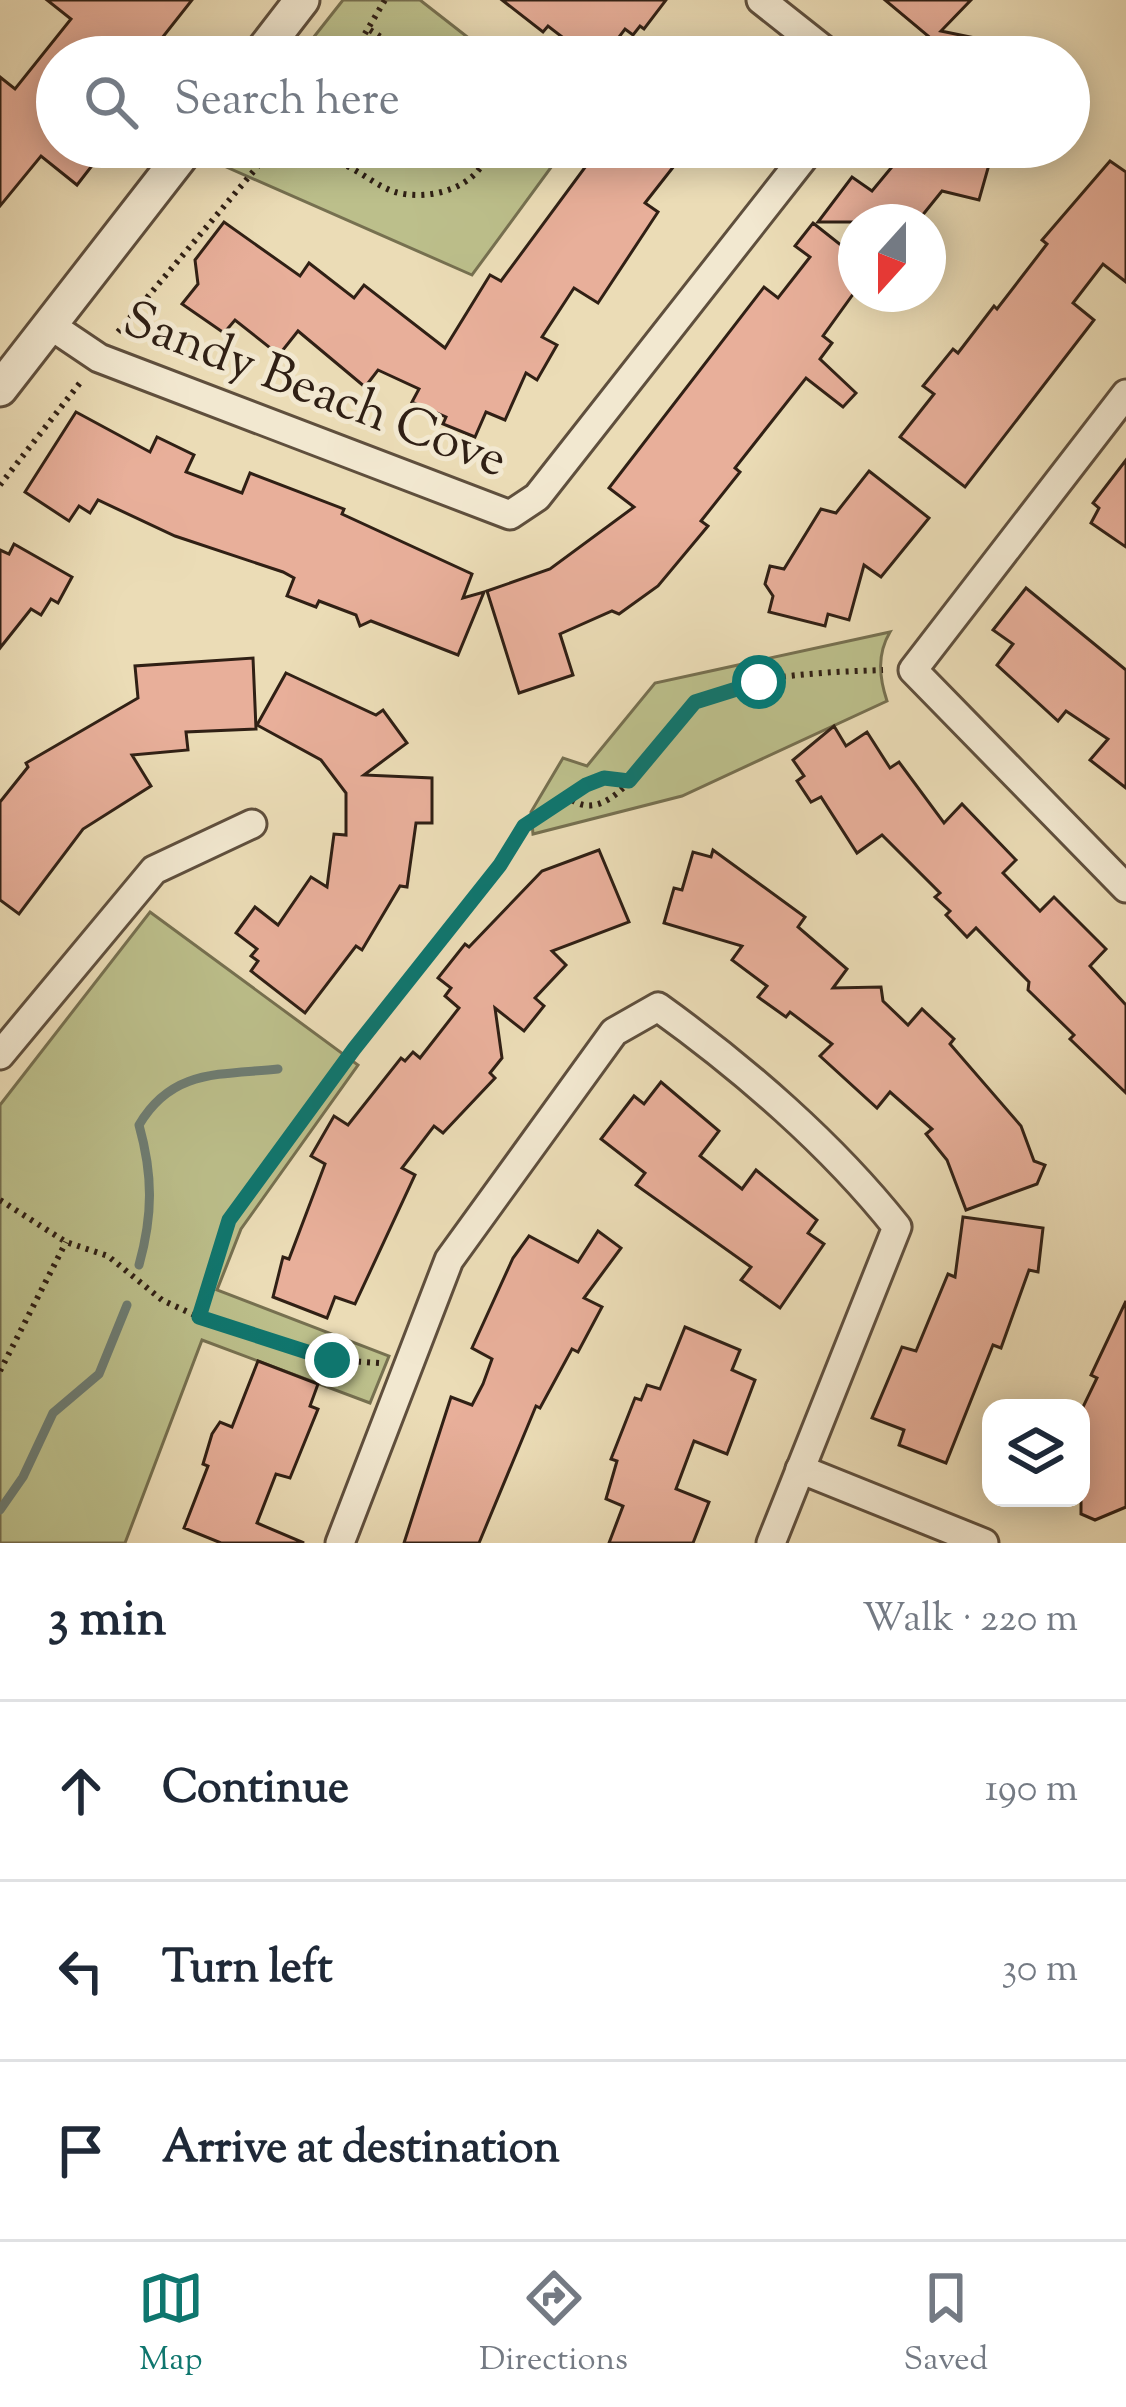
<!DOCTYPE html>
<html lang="en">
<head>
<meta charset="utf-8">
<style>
  :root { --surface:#fff; --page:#f2f2f3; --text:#1f2937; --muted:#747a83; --line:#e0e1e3; --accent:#0f766e }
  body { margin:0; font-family:"Sorts Mill Goudy",serif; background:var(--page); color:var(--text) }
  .controls { position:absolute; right:36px; bottom:36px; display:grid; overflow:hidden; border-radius:24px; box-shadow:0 6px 30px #0003 }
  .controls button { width:108px; height:108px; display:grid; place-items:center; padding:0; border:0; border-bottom:3px solid var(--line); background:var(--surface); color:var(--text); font:60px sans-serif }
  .compass { position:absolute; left:838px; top:204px; width:108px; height:108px; border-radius:50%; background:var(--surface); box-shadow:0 6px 30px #0003; rotate:201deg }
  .stop { position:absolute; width:36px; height:36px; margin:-27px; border:9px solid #0f766e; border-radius:50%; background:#fff }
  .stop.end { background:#0f766e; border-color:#fff; box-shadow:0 3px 12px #0008 }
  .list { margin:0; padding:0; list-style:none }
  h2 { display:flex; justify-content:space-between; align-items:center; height:156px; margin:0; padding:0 48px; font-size:51px }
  h2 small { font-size:39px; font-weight:400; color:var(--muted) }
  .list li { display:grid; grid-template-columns:78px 1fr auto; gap:36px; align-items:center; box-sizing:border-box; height:180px; padding:0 48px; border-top:3px solid var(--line) }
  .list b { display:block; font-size:45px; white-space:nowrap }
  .list em { font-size:39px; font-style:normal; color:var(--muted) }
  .icon { flex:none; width:66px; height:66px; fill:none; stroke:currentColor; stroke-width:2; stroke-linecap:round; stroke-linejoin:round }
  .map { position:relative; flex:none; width:1126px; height:1543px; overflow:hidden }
  .search { position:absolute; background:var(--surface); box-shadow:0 6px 30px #0003; left:36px; right:36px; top:36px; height:132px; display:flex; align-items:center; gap:30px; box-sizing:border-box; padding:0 42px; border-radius:66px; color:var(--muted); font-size:45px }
  .sheet { height:696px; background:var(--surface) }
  nav { display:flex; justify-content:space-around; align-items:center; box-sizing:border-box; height:168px; border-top:3px solid var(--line); background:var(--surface); font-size:33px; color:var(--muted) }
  nav a { display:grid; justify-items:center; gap:6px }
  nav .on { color:var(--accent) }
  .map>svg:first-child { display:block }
</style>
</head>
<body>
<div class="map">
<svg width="1126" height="1543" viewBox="0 0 1126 1543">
  <rect width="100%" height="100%" fill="#ebdcb6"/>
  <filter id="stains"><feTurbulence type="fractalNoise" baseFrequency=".00167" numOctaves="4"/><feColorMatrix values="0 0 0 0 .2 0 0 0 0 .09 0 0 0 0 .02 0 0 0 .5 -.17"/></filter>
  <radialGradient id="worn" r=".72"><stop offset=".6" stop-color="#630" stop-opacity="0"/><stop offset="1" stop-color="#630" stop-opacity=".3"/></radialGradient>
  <g fill="#bcbf8b" stroke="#767050" stroke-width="3">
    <polygon points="343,0 420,0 493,57 298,57"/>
    <polygon points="227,147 566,147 472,275 215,162"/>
    <path d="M890,632C877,654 879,677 887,701L682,796L533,834L531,812L563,758L587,766L655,683Z"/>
    <polygon points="150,912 358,1065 241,1229 217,1290 389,1356 370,1403 202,1340 125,1543 0,1543 0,1105"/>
  </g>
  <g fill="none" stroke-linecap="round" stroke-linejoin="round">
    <g stroke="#6e7d73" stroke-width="9">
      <path d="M139,1265C153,1215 153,1175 139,1125C172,1069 219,1075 278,1069"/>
      <polyline points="0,1510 23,1477 53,1413 99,1374 127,1305"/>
    </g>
  </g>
  <g fill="#e8af9a" stroke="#302015" stroke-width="3">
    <polygon points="47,0 192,0 147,57 57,57 57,147 85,147 98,158 77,185 41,156 0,206 0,77 15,89 71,19"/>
    <polygon points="502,0 666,0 644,29 640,26 633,35 625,29 604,57 588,57 548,26 543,32"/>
    <polygon points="885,0 971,0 941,31 1009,45 1008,57 930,57 933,40"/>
    <polygon points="600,147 689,147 645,203 658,212 598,303 574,288 542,337 557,345 537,380 526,373 505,420 486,412 475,437 443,424 446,417 412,402 419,389 378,370 365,387 298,331 279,355 235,320 224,333 182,304 198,284 195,260 224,222 300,276 309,263 354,298 364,285 445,348 490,275 501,281"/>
    <polygon points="900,147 994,147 979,200 942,191 917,222 818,222 852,177 872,191 896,162"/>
    <polygon points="1110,161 1126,172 1126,282 1103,264 1073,303 1094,320 965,487 900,437 934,394 923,386 953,349 958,353 994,306 997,309 1047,244 1042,240"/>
    <polygon points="813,223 856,257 856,290 823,336 832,343 820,359 856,393 843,407 806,378 735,468 740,472 701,521 708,526 658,586 619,614 612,611 560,634 573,675 519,693 487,591 550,569 634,507 609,488 764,287 778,298 810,257 795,246"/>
    <polygon points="76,412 150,452 157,437 194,455 186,472 242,493 250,473 344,509 342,514 472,574 463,598 484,592 458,655 371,621 360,626 356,615 319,601 316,607 287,596 294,578 283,572 175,536 98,500 90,513 79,506 69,521 25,492"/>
    <polygon points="1126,460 1126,547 1091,523 1099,508 1093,503"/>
    <polygon points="869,471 929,518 881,577 864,565 849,620 828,614 825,626 769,612 773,596 765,584 770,566 784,569 821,509 836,513"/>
    <polygon points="14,544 72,577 58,603 51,599 41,615 31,609 0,648 0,550 9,554"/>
    <polygon points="1026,588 1126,670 1126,788 1090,760 1108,739 1066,711 1058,721 997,665 1013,644 993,630"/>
    <polygon points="253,658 256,729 186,732 188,750 132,755 151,786 83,829 19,914 0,900 0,802 28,767 26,763 138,698 135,666"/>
    <polygon points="286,673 376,715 383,710 407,743 364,775 432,778 432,823 416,823 407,887 400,886 362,950 356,946 305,1013 251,971 258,961 251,956 257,949 236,933 255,907 278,925 311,877 327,887 334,834 346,835 346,793 321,760 257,725"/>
    <polygon points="834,726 846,746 867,732 890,768 899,762 944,823 962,804 1016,860 1003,873 1040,911 1054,897 1106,949 1090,966 1126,1005 1126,1093 1070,1039 1074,1035 1028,990 1029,982 976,928 967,937 946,915 950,911 935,897 940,893 882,835 857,853 821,797 811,802 797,781 804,776 793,760"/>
    <polygon points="599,850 629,922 552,951 566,965 535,998 544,1006 524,1031 495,1008 502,1058 490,1073 495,1078 443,1133 434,1126 402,1168 415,1175 355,1304 335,1297 327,1318 273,1297 283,1257 289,1259 325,1164 311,1156 334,1116 348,1125 401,1058 405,1061 413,1052 420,1058 459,1008 445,996 451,988 438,978 465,944 469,947 542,871"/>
    <polygon points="713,850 805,917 798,927 847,969 833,988 881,987 883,1001 908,1025 922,1009 954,1039 950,1044 1021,1126 1034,1161 1045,1165 1037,1184 966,1210 947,1160 926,1134 932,1129 890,1092 877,1108 820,1056 832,1044 790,1012 786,1017 758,997 767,986 732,960 742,946 664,923 674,888 682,890 693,852 711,857"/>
    <polygon points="661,1082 719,1131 700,1156 742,1189 756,1170 817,1220 808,1233 824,1244 780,1308 741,1280 751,1267 636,1185 645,1173 601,1139 634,1096 644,1104"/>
    <polygon points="963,1217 1043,1228 1038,1272 1029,1270 1001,1348 993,1345 946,1463 899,1445 904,1430 872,1418 902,1347 916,1351 948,1274 955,1277"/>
    <polygon points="598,1231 621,1248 584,1298 602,1307 578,1352 572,1349 540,1408 536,1406 479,1543 404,1543 451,1397 472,1405 483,1384 492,1359 472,1348 513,1258 529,1236 578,1262"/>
    <polygon points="1126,1301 1126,1507 1095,1520 1081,1514 1081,1411 1097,1378 1091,1375"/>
    <polygon points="685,1327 740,1350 732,1370 755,1380 727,1454 694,1441 676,1489 709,1502 693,1543 609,1543 623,1506 606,1499 617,1461 611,1459 635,1398 641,1400 647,1385 660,1389"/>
    <polygon points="258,1361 318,1384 310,1406 318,1409 290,1478 276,1474 257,1523 304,1543 221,1543 184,1528 208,1466 203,1464 212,1434 220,1422 232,1427"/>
  </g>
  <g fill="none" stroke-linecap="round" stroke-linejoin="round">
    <defs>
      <g id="minor">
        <polyline points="761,0 833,57"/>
        <polyline points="50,325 99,358 510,515 537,497 812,147"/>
        <polyline points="1126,394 913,670 1126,888"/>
        <polyline points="0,1055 154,870 252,824"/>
        <polyline points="800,1469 984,1543"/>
        <path d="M340,1543L449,1260L614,1032L658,1007C743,1068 832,1145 897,1227L771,1543"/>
      </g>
      <g id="tertiary">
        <polyline points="258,57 302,0"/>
        <polyline points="0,389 188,147"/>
      </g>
    </defs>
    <use href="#minor" stroke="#5f4f3d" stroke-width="33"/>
    <use href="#tertiary" stroke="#5f4f3d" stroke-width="39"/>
    <g stroke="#302015" stroke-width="6" stroke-dasharray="3 6" stroke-linecap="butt">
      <polyline points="370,30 412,57"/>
      <polyline points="351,57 385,0"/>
      <path d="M278,147C299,152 323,156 343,164C361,172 377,186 395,192C429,202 484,187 488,147"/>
      <polyline points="118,332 274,147"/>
      <polyline points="0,485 83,379"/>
      <polyline points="570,798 604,778 629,781"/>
      <polyline points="0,1200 66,1242 108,1256 162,1300 199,1317"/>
      <path d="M379,1363L332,1360L199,1317L229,1220L257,1178L500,865C520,833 534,814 569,798C615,834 660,730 691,706C730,674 833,672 883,670"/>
      <polyline points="0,1371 66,1242"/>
    </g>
    <use href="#minor" stroke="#f2e8d0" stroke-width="27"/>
    <use href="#tertiary" stroke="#f2e8d0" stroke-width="33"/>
  </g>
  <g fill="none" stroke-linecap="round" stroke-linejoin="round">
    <polyline stroke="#0f766e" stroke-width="15" points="332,1360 199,1317 229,1220 354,1049 500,865 524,826 586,785 604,778 629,781 695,702 759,682"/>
  </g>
  <g text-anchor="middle" stroke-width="10" stroke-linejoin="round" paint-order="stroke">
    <g font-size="51" fill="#302015" stroke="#f2e8d0">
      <text transform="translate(316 387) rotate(21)" y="18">Sandy Beach Cove</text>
    </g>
  </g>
  <rect width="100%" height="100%" filter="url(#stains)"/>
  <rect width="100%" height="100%" fill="url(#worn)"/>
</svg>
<div class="controls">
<button><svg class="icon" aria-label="layers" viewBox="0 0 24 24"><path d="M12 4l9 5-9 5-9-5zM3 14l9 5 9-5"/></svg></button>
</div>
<svg class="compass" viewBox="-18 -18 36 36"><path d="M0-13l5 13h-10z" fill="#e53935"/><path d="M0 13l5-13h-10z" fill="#747a83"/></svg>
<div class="stop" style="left:759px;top:682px"></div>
<div class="stop end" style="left:332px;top:1360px"></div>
<div class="search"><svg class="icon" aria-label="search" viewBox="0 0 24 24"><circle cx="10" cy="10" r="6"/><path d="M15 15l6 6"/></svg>Search here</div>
</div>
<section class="sheet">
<h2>3 min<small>Walk · 220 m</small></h2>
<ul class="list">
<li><svg class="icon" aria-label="ahead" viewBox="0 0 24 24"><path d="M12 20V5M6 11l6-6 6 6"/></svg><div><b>Continue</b></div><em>190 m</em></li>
<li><svg class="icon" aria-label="left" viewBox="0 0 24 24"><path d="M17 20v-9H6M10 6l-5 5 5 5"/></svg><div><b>Turn left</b></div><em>30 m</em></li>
<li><svg class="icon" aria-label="arrive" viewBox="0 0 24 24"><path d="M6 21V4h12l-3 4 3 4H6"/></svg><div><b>Arrive at destination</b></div></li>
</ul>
</section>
<nav>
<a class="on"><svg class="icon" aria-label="map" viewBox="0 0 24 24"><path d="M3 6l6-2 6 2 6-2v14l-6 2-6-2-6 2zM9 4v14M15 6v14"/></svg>Map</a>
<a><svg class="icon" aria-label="directions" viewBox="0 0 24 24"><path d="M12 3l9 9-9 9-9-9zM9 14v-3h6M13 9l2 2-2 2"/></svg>Directions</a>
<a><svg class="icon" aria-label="saved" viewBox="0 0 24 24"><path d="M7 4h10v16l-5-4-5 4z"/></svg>Saved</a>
</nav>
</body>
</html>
